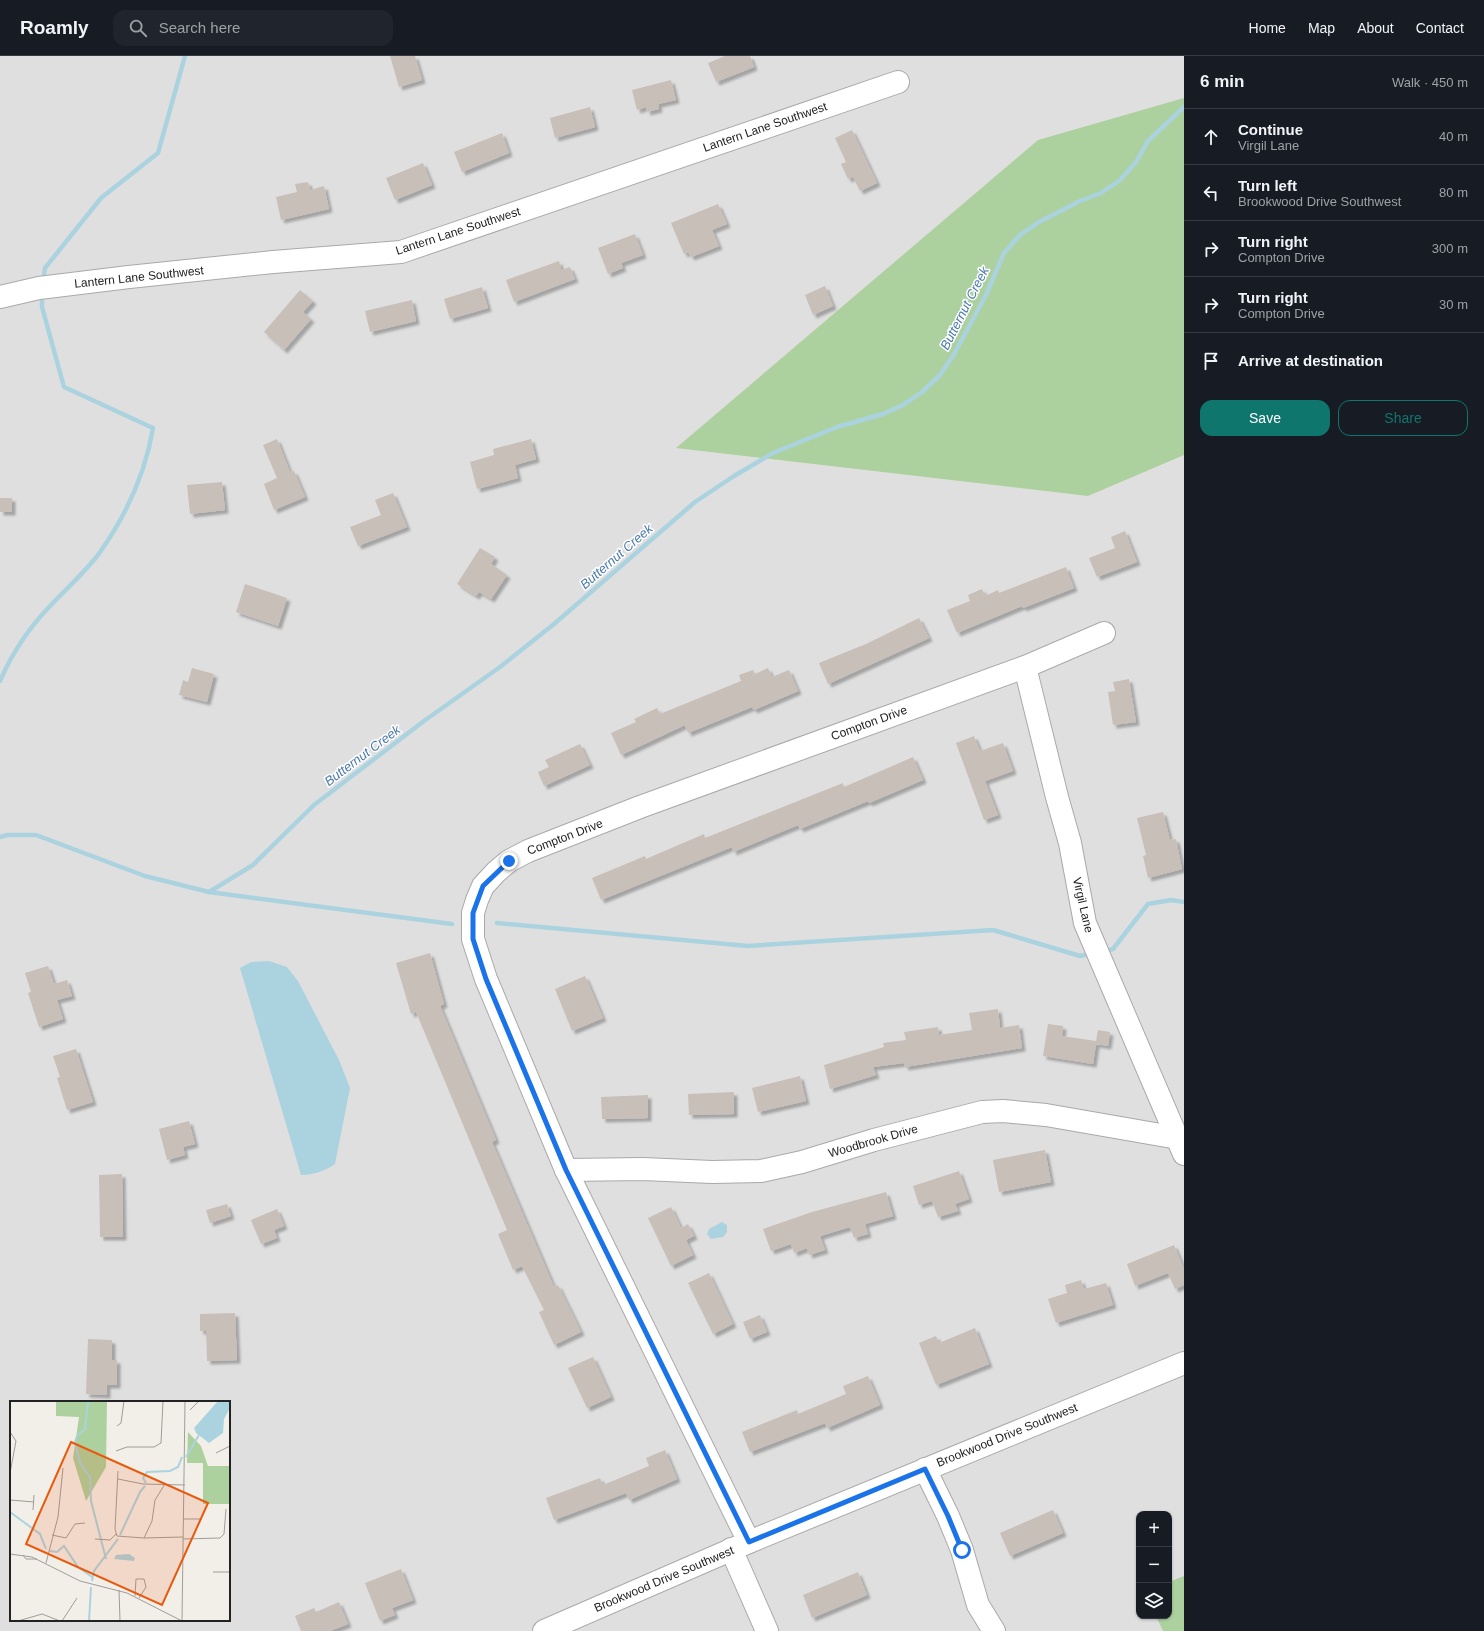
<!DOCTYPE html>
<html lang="en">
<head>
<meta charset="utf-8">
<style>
  :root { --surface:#171b24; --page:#20242c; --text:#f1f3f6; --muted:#9ea1a6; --line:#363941; --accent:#0f766e }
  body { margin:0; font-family:Arial,sans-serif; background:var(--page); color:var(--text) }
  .controls { position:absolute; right:12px; bottom:12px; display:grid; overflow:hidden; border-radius:8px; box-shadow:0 1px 3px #0004 }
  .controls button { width:36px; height:36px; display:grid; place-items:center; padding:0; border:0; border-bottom:1px solid var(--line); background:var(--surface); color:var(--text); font:20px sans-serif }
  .stop { position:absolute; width:12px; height:12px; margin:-9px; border:3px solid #1a73e8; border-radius:50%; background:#fff }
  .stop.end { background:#1a73e8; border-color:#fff; box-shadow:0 1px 4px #0008 }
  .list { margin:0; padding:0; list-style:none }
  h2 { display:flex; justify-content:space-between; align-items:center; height:52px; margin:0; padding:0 16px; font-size:17px }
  h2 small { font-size:13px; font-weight:400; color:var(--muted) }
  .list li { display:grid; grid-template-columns:26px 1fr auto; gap:12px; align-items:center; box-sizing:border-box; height:56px; padding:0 16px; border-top:1px solid var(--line) }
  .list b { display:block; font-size:15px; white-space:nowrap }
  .list p { margin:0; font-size:13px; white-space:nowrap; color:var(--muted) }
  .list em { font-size:13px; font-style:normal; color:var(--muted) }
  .actions { display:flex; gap:8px; padding:12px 16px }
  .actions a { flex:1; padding:9px 0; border:1px solid var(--accent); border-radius:12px; text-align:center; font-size:14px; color:var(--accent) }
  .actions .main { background:var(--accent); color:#fff }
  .icon { flex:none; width:22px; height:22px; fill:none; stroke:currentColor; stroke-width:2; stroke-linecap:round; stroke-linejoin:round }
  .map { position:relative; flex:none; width:1184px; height:1575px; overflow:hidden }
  header { display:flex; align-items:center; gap:24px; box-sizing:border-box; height:56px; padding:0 20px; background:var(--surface); border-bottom:1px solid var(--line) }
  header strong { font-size:19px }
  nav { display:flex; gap:22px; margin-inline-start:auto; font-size:14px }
  .search { width:280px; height:36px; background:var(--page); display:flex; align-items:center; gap:10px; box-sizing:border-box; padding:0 14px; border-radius:12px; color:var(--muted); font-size:15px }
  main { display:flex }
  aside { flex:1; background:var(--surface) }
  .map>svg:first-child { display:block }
</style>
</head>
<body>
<header>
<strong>Roamly</strong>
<div class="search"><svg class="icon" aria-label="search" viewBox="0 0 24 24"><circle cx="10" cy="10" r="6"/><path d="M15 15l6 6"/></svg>Search here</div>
<nav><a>Home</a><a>Map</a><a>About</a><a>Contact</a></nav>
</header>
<main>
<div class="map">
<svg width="1184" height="1575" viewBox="0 0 1184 1575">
  <defs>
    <filter id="shadow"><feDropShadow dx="3.5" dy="3.5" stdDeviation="1" flood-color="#0004"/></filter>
  </defs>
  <rect width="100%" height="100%" fill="#f2efe9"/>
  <path fill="#e0dfdf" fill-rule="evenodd" d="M0,0H1184V1575H0ZM11,1346H229V1564H11ZM1139,1458H1169V1560H1139Z"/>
  <g fill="#add19e">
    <polygon points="1184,42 1184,399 1088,440 676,392 1038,84"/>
    <polygon points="1184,1520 1184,1575 1163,1575 1156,1560 1169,1560 1169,1526"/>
  </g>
  <g fill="#aad3df">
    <path d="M269,905L287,911L298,925L339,1004L350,1032L335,1108C325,1115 313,1119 301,1119L240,912L251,906Z"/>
    <polygon points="722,1166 727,1169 727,1176 723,1181 711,1183 707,1178 709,1173"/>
  </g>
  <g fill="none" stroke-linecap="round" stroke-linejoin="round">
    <g stroke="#aad3df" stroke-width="4.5">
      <polyline points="44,219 45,212 101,142 158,97 185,0"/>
      <path d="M0,625C12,597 29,572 50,550C66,533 84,517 98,499C126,460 145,420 153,372L64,331L42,251V245"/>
      <polyline points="0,781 7,779 36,779 145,820 209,836 452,868"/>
      <polyline points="209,836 253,809 314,749 424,665 500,611 554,568 695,446 734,420 773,397 837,371 883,358 903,349 922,336 940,319 953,300 986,239 1004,197 1020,179 1039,166 1080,145 1101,137 1120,124 1136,106 1148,85 1184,51"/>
      <polyline points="497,867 748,890 993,874 1080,900 1085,899"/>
      <polyline points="1110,894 1113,893 1148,848 1171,844 1184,846"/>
    </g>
  </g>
  <g fill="#c7bfb8" filter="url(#shadow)">
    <polygon points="390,0 415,0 422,24 399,31"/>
    <polygon points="725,0 750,0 754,11 716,26 708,7"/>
    <polygon points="671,24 676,44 658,48 659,53 647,56 646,51 637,54 632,34"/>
    <polygon points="590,51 595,71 555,82 550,62"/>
    <polygon points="852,74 877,127 860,135 853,121 848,123 841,108 846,106 835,82"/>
    <polygon points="502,77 509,97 462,116 454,96"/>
    <polygon points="423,107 432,129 395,144 386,122"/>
    <polygon points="308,126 310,134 324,130 329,153 281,164 276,141 297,136 295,128"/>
    <polygon points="718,148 727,168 712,174 719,190 691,201 688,196 684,198 671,167"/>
    <polygon points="635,178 643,199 621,207 623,212 608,218 598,192"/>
    <polygon points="559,205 561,214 570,211 575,223 514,246 506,224"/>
    <polygon points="825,230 833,250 813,259 805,239"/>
    <polygon points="482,231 488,252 450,263 444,243"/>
    <polygon points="300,234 313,245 303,256 311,263 284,294 264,276"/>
    <polygon points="412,244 416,265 370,276 365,255"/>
    <polygon points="277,383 290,416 294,415 305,441 274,454 264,428 277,422 263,389"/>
    <polygon points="531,383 536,403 515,409 518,422 477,433 470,406 494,399 493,393"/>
    <polygon points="222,426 225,454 190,458 187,429"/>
    <polygon points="393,437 407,471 358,490 350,471 381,459 375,444"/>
    <rect x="0" y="442" width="12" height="14"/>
    <polygon points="1125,475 1137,506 1097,521 1089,502 1115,492 1111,481"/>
    <polygon points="480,492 495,501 491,508 507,519 491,543 479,536 476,540 457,528"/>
    <polygon points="1066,511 1074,532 1023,552 1022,550 957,577 947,554 970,545 968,539 982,533 985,540 998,534 999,537"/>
    <polygon points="245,528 287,542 278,570 236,556"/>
    <polygon points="919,562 929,582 828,628 819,607 866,588"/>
    <polygon points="192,612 214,618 207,646 179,639 183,624 188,626"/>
    <polygon points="768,612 772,621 789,614 798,635 754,654 752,651 688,677 685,669 621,699 611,677 636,666 634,663 657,652 660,658 741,625 739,619 753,614 755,618"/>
    <polygon points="1129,623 1136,666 1113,669 1108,636 1115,635 1113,626"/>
    <polygon points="974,680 980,695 1003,687 1013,715 985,725 998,759 984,764 956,687"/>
    <polygon points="580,688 590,709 544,730 538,716 549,711 545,704"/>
    <polygon points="913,701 923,724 869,747 868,745 800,773 798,769 733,796 732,791 601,844 592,822 645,800 646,803 704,778 705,782 843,727 844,731"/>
    <polygon points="1163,756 1170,784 1176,783 1182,813 1148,822 1143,800 1146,799 1137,762"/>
    <polygon points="430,897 444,948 440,950 496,1084 492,1086 554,1231 558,1229 581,1276 554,1289 539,1256 544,1254 522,1210 513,1214 498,1178 507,1174 416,956 411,958 396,907"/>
    <polygon points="48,910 54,928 67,924 72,940 57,944 63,963 39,971 28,937 31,936 25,917"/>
    <polygon points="585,920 603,962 572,975 555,933"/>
    <polygon points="998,953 1000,972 1019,969 1022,992 905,1011 904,1007 873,1011 876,1019 830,1033 824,1009 884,991 883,987 906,984 904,976 938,971 939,979 972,974 969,957"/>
    <polygon points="1048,968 1063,970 1062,980 1096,985 1098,974 1110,976 1108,990 1096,988 1093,1008 1043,1000"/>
    <polygon points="76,993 93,1046 67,1054 57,1022 60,1021 53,1000"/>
    <polygon points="800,1020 806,1045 758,1056 752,1032"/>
    <polygon points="734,1036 734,1058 689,1059 688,1038"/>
    <polygon points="648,1039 648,1062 602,1063 601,1041"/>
    <polygon points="189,1065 195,1088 183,1091 185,1099 167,1104 159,1073"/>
    <polygon points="1045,1094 1051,1126 999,1136 993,1104"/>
    <polygon points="959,1115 969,1143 955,1148 958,1155 938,1161 932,1145 919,1149 913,1130"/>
    <polygon points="122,1118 123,1181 100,1181 99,1119"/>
    <polygon points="886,1136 893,1160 865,1168 868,1178 854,1182 850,1171 820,1180 825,1194 809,1199 807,1192 794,1197 791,1188 771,1195 763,1173 812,1156"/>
    <polygon points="227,1148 231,1160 210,1167 206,1154"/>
    <polygon points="671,1151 681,1172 688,1168 694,1180 686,1184 693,1199 671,1210 648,1162"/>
    <polygon points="277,1153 284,1170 274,1174 277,1182 261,1188 251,1164"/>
    <polygon points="1174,1189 1184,1213 1184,1229 1175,1233 1168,1217 1135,1230 1127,1208"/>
    <polygon points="709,1217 733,1268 713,1278 688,1227"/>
    <polygon points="1081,1224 1084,1233 1106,1227 1113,1249 1056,1267 1048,1243 1067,1237 1065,1229"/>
    <polygon points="235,1257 237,1304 207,1305 206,1275 200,1275 200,1258"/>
    <polygon points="760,1259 767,1276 750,1283 743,1266"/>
    <polygon points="975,1272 989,1308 936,1329 919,1287 936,1280 939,1287"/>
    <polygon points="88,1283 112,1284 112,1304 117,1304 117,1329 107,1329 107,1339 86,1338"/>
    <polygon points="593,1301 611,1341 587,1352 568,1312"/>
    <polygon points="868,1320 880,1349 827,1372 825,1367 750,1396 742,1376 797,1354 798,1358 846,1338 843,1330"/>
    <polygon points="665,1394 677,1423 629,1444 626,1437 554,1464 546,1442 600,1422 603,1429 649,1410 646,1402"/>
    <polygon points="1053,1454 1063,1477 1010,1500 1000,1477"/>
    <polygon points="401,1513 413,1544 392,1552 395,1559 380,1565 365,1527"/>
    <polygon points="858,1516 867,1539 812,1562 803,1539"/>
    <polygon points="339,1546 348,1568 330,1575 301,1575 295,1560 314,1552 316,1556"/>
  </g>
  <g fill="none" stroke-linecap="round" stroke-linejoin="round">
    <defs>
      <g id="minor">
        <polyline points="0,241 39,232 129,221 273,206 401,196 898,26"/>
        <polyline points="1025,611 1057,741 1070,787 1085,867 1184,1098"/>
        <polyline points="566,1114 643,1113 712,1116 761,1115 802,1106 874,1084 982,1056 1003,1055 1046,1059 1178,1082"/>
        <polyline points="925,1413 948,1460 962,1494 978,1549 994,1575"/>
        <polyline points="749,1486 566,1114 486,923 473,883 473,857 477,844 483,830 496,816 509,805 528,795 640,751 1025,611 1104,577"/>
        <polyline points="731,1493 767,1575"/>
        <polyline points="544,1575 749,1486 1184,1307"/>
      </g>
    </defs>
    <use href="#minor" stroke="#a9a9a9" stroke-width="24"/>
    <use href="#minor" stroke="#fff" stroke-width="22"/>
  </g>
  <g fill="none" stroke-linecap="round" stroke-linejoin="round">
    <polyline stroke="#1a73e8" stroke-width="5" points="509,805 483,830 473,857 473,883 486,923 566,1114 749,1486 925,1413 948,1460 962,1494"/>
  </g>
  <g text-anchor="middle" stroke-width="3" stroke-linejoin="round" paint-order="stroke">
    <g font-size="12" fill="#222" stroke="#fff">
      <text transform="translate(765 71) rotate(-19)" y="4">Lantern Lane Southwest</text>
      <text transform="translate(458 175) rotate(-18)" y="4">Lantern Lane Southwest</text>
      <text transform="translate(139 221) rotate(-6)" y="4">Lantern Lane Southwest</text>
      <text transform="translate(869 667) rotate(-20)" y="4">Compton Drive</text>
      <text transform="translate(565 781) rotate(-21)" y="4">Compton Drive</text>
      <text transform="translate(1083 849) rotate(77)" y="4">Virgil Lane</text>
      <text transform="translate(873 1085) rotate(-16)" y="4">Woodbrook Drive</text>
      <text transform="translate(1007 1379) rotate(-22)" y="4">Brookwood Drive Southwest</text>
      <text transform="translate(664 1523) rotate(-23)" y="4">Brookwood Drive Southwest</text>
    </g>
    <g font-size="13" font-style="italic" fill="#4a7aab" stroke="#fff">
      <text transform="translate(964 252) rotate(-63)" y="5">Butternut Creek</text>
      <text transform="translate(616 500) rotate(-41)" y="5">Butternut Creek</text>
      <text transform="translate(362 699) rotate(-37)" y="5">Butternut Creek</text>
    </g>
  </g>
  <g transform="translate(10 1345)">
    <rect width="220" height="220" fill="#f2efe9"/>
    <path d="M46,0H97L96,66L76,100L63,57L69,16L46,15ZM178,31L191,45L198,65H220V103H193V62H177Z" fill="#add19e"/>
    <path d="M208,0H220V7L214,18L213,32L199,42L186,32L184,27ZM119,153L125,157L124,160L104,158L106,154Z" fill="#aad3df"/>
    <path fill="none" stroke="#aad3df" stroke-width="2" d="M78,0L75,28L67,35L65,41L70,62L80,76L81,100L96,158M176,56L189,34M136,82L133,77L137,71L160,70L168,66L172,56M0,111L30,133L36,148M110,134L130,91L135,85M40,150L47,151L54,145L68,166L82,176M82,180L84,170L108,138M79,220L81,186"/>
    <path fill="none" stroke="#9f9d99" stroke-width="1" d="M180,9L189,0M107,25L111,22L114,0M0,31L6,40L0,72M106,50L117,46H144L151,42L153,0M206,52L220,45M108,70L105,128L107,135L134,137L173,136M108,78L133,83L175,84M0,99L24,101M23,109L24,94M174,118H192M42,134L56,137L65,123L75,122M134,137L142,120L145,99L155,83M85,138L100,139L106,133M173,138L210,137L214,133L216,108M0,153L22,156L70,180L117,192L172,220M13,154L16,158H27M36,162L48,116L53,67M203,171H220M109,189L110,220M125,195L126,178H134L136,186L129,197M8,220L32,213L50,220M52,220L67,197M172,220L175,0"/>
    <path fill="#e8590c" fill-opacity="0.15" stroke="#e8590c" stroke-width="2" d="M61,41L198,102L152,204L16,143Z"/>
    <rect width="220" height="220" fill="none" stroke="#222" stroke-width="2"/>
  </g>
</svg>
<div class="controls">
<button>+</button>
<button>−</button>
<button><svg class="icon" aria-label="layers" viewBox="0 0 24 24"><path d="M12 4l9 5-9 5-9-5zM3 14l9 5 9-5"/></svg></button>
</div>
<div class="stop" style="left:962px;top:1494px"></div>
<div class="stop end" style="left:509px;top:805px"></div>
</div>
<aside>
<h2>6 min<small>Walk · 450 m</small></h2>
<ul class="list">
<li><svg class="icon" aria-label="ahead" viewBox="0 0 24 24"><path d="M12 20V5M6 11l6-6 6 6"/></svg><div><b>Continue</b><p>Virgil Lane</p></div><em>40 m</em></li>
<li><svg class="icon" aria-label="left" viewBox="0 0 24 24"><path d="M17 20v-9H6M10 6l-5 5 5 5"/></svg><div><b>Turn left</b><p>Brookwood Drive Southwest</p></div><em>80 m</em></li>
<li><svg class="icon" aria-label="right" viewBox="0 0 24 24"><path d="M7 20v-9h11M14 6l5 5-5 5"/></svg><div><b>Turn right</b><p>Compton Drive</p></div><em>300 m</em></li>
<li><svg class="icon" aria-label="right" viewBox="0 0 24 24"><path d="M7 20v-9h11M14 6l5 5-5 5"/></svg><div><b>Turn right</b><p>Compton Drive</p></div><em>30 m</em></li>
<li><svg class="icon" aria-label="arrive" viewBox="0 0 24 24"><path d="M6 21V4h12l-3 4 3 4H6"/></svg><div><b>Arrive at destination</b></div></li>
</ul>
<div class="actions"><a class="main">Save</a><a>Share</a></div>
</aside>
</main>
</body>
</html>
